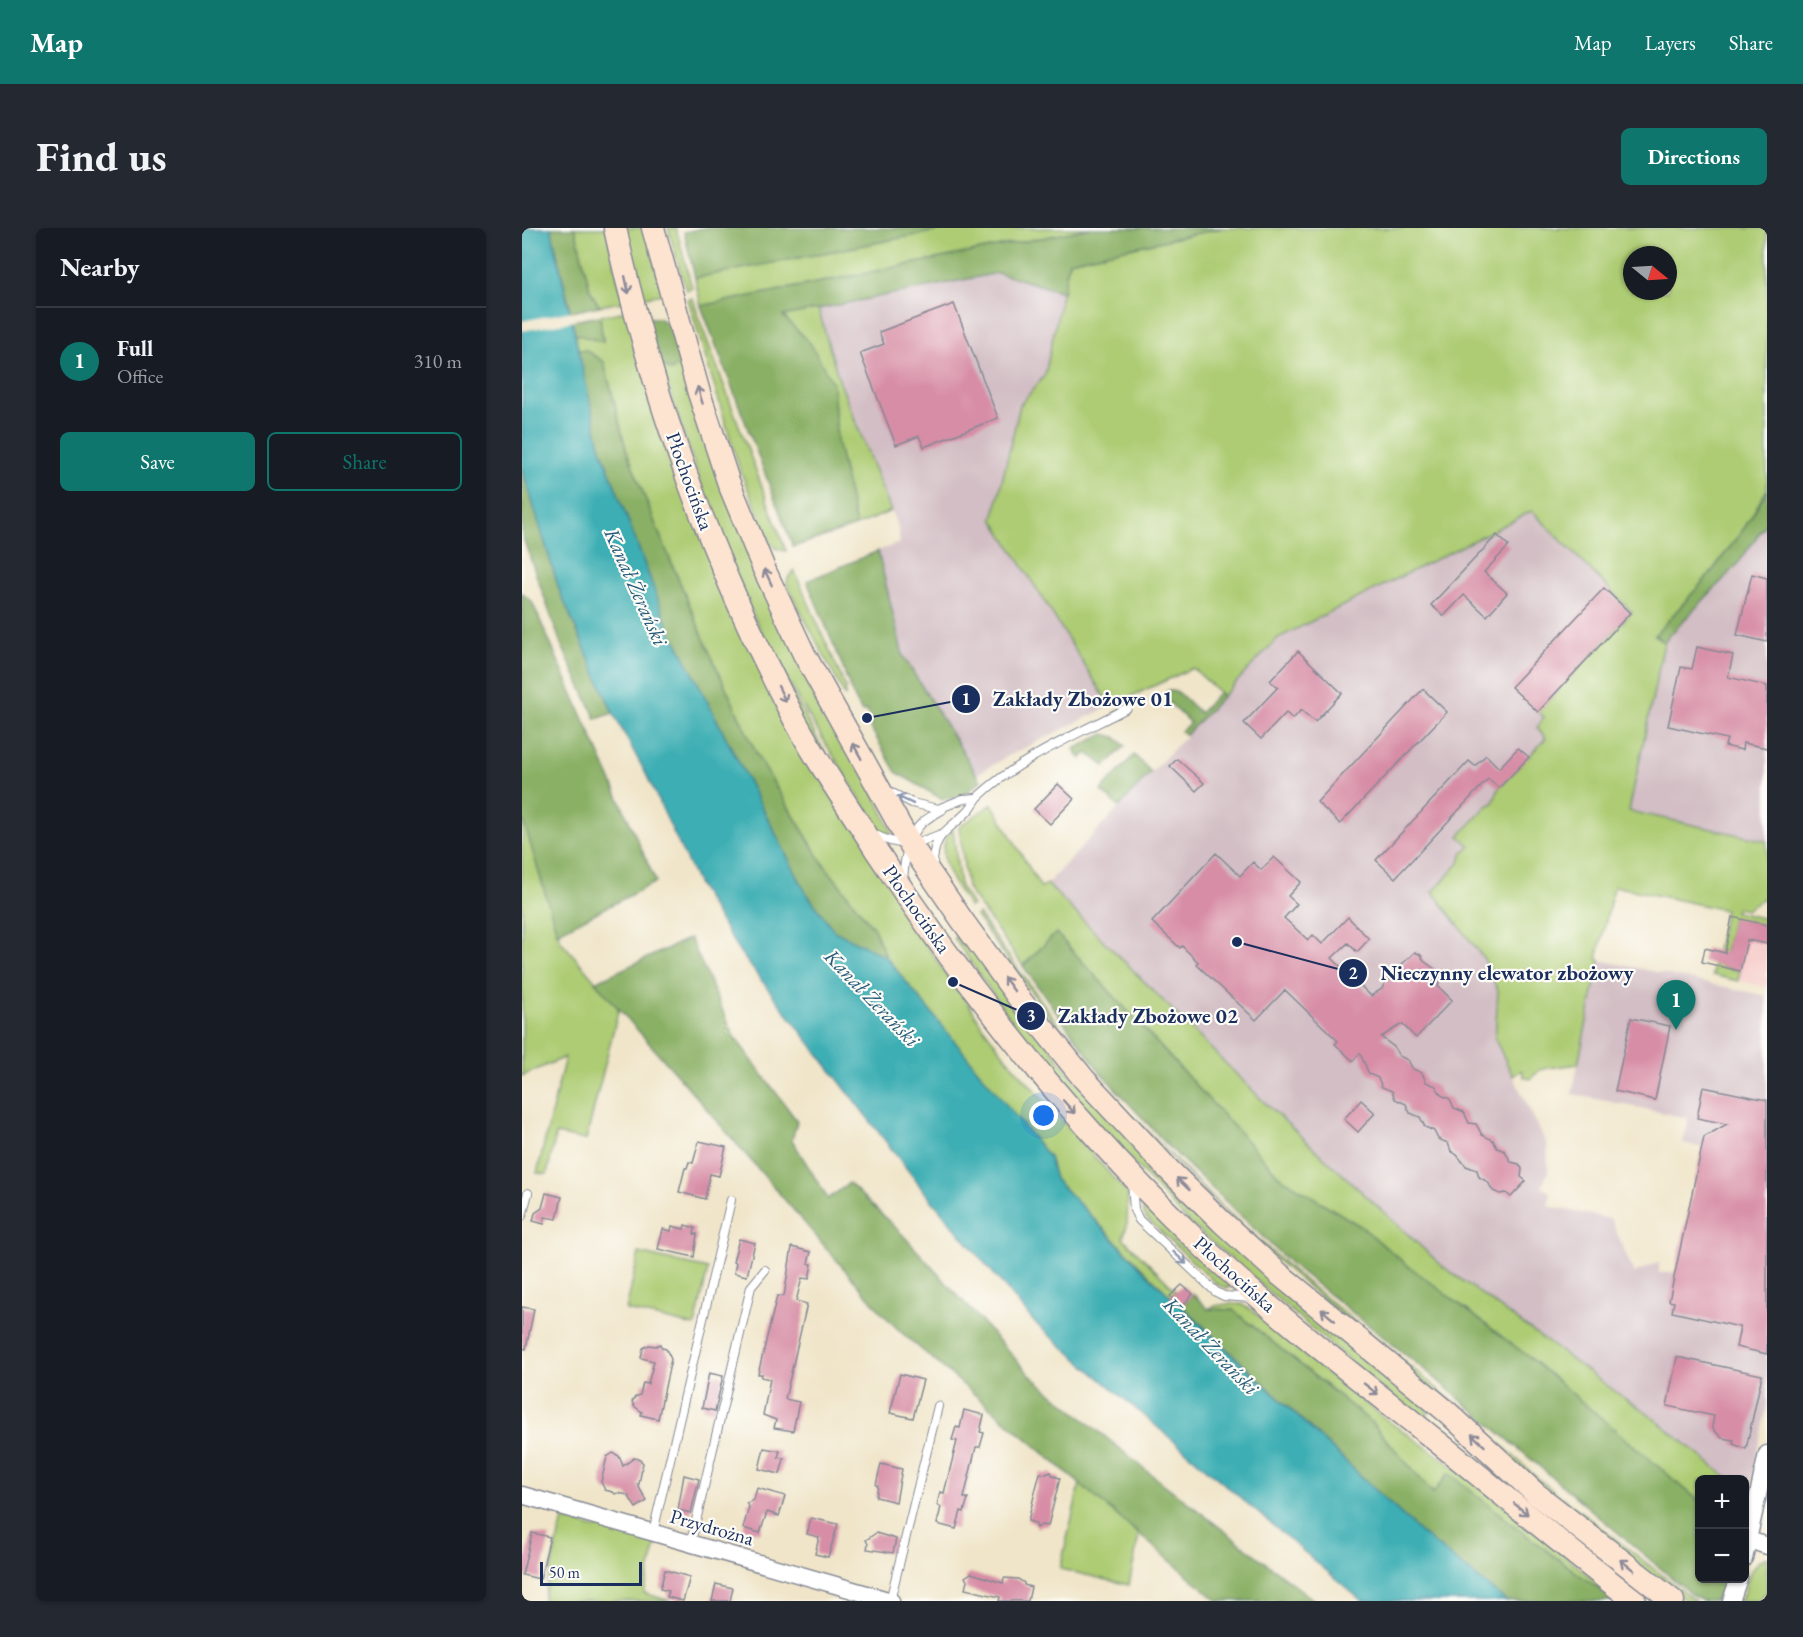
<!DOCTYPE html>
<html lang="en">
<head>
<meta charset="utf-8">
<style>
  :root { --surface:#171b24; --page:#242831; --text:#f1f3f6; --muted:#9ea1a6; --line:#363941; --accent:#0f766e }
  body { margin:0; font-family:"EB Garamond",serif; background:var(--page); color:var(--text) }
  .controls { position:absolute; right:18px; bottom:18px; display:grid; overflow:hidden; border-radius:9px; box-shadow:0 2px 4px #0004 }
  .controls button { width:54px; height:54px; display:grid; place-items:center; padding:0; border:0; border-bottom:2px solid var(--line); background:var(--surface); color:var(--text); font:30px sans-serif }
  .compass { position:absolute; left:1101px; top:18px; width:54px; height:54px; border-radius:50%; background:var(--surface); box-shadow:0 2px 4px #0004; rotate:108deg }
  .scale { position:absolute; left:18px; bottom:15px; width:102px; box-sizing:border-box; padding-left:6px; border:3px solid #1b2f5e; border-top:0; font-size:16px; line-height:21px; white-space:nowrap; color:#1b2f5e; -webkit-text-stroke:4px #fdfcf7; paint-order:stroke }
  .you { position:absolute; left:522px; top:888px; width:21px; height:21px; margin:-15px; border:4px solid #fff; border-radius:50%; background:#1a73e8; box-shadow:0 0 0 9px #1a73e833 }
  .badge { display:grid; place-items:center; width:39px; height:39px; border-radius:50%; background:var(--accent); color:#fff; font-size:20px; font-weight:700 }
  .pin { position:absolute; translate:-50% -50px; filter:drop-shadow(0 2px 3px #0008) }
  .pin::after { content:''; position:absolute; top:32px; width:21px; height:18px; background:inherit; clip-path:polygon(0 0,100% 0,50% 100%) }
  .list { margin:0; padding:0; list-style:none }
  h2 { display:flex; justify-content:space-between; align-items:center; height:78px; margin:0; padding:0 24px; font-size:26px }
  h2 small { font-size:20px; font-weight:400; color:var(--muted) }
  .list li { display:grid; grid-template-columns:39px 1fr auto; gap:18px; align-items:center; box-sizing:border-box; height:108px; padding:0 24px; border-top:2px solid var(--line) }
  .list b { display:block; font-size:22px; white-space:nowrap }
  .list p { margin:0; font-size:20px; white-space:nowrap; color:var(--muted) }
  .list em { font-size:20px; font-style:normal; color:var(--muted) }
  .actions { display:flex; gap:12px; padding:18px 24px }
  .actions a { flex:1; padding:14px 0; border:2px solid var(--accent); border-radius:9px; text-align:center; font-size:21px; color:var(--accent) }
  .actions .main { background:var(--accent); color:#fff }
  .map { position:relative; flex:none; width:1245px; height:1373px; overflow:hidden; border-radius:9px }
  header { display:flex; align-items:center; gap:36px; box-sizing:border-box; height:84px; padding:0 30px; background:var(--accent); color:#fff }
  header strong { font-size:28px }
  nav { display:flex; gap:33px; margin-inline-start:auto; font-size:21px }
  .intro { display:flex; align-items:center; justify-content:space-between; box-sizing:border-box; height:144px; padding:0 36px }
  h1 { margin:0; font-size:42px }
  .button { padding:15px 27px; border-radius:9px; background:var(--accent); color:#fff; font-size:21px; font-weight:700 }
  main { display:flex; gap:36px; padding:0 36px }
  aside { flex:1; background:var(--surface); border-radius:9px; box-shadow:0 2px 4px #0004 }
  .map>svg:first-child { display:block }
</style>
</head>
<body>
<header>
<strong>Map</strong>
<nav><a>Map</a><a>Layers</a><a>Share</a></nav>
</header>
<div class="intro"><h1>Find us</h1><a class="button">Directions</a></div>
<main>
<aside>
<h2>Nearby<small></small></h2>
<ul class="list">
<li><span class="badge">1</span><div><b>Full</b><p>Office</p></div><em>310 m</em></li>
</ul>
<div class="actions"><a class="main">Save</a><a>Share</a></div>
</aside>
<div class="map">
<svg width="1245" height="1373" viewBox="0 0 1245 1373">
  <rect width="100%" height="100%" fill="#fdfcf7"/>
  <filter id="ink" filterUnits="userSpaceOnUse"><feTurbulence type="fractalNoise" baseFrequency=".0167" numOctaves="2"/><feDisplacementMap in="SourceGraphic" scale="12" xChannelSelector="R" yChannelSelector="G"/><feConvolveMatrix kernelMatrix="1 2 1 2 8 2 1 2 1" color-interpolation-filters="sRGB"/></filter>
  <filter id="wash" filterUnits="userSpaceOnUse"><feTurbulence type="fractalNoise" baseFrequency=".008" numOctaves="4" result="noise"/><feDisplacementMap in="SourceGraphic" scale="24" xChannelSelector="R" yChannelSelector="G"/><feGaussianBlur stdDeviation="1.35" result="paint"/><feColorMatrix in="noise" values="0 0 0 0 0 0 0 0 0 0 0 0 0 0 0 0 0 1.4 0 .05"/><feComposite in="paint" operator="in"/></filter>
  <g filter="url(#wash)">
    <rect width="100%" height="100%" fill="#f0e5c9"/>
    <polygon fill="#f7d0ce" points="1204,682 1245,691 1245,759 1190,747"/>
    <g fill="#d2bec4">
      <polygon points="476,45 541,64 523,147 498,177 576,457 588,478 482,530 454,547 381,428 356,323 378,315 376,300 317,152 296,80"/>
      <polygon points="1010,283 1110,384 1016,484 1022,489 1024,510 977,560 971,575 965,578 937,607 948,617 941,625 937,635 911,664 962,731 976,764 973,811 1025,917 1026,944 1020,959 1029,965 1026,978 1089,991 1112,1045 1137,1034 1137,1045 1153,1044 1180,920 1161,915 1166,890 1050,866 1078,732 1245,768 1245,1177 1227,1262 1224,1266 1222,1252 1207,1251 1123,1183 1105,1172 919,1037 743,875 525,656 756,410"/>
      <polygon points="1245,294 1245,613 1107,583 1142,415 1147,408 1215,337"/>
    </g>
    <g fill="#adcc73" stroke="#647e68" stroke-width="1.5" fill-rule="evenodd">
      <polygon points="53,0 85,0 101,74 77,78 68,62"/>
      <polygon points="101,0 123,0 141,66 119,70"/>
      <polygon points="146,0 154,0 170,60 164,62"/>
      <polygon points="430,0 569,0 179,78 173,50"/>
      <path d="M700,0H1245V262L1223,299L1188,346L1133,407L1142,415L1107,583L1245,613V672L1240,671L1224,682L1215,680L1213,684L1245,691V697L1210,690L1200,739L1218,743L1216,753L1190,747L1203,682L1092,658L1075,731L1078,732L1056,836L1026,840L1018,842L1008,851L1002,849L1000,842L991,848L973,811L976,763L962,731L911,664L937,635L941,625L948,618L937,608L965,578L971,575L977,560L1024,510L1015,500L1022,489L1016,484L1110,384L1010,283L756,410L701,468L671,440L588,478L471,291L498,177L523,147L547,33ZM1110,27H1146V63H1110Z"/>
      <polygon points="171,70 176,88 264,323 255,321 249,316 218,242 172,91 166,71"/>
      <polygon points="296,80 317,152 369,283 334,298 315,213 311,156 261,88"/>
      <polygon points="104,83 169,281 404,709 401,712 435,763 438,761 460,798 491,838 606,966 605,997 601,1010 654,1063 648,1068 533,951 527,929 364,729 352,701 300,634 237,531 187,423 136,303 104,221 82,134 64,122 56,122 53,106 81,114 78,88"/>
      <path d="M160,135L371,607L361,604L354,597C315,532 272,469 238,401C196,316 169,225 138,136Z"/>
      <polygon points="272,342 324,460 323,468 265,357 266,350"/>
      <polygon points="470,576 519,660 525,656 743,875 919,1037 1105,1172 1123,1183 1207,1251 1178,1252 1177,1273 1007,1129 880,1033 840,999 758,949 534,705 501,738 445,660 437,599"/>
      <polygon points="0,588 38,712 97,780 64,912 34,906 25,946 15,945 43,829 0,848"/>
      <path d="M431,601L438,659L450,677L447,679C434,658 407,625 431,601Z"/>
      <polygon points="456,686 572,845 607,885 698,977 771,1043 945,1185 1014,1249 1173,1373 1164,1373 1077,1305 725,1007 570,847 454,688"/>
      <polygon points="440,704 552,851 908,1183 902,1190 858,1159 664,992 516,831 432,710"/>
      <polygon points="622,975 709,1058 705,1060 696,1057 624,990 621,984"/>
      <polygon points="117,1025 186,1041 173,1098 104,1082"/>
      <polygon points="706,1076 719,1076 731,1083 811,1150 869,1195 939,1243 1098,1373 1093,1373 1008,1310 927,1246 911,1266 849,1194 711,1082 686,1081 692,1078"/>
      <polygon points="558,1255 617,1307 607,1357 538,1341"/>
      <polygon points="41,1291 76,1301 77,1297 135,1312 122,1365 148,1373 21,1373"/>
      <path d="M1245,1329V1363L1237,1373H1218C1228,1355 1223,1338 1245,1329Z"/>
    </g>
    <g fill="#8ab065" stroke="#527062" stroke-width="1.5">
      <polygon points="29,0 53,0 68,62 77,78 49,84"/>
      <polygon points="181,0 430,0 173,50 162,4"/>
      <polygon points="569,0 700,0 547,33 541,64 476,45 261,88 288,115 311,156 315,213 334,298 271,319 179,78"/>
      <polygon points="78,88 81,114 53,106 50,93"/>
      <polygon points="124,90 136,90 147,96 160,135 149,143 138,136"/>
      <polygon points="56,122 64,122 82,134 104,221 136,303 187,423 237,531 300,634 352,701 364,729 312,703 283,663 144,393 78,218"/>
      <polygon points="0,240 38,364 91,485 74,491 39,416 0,307"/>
      <polygon points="1245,262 1245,294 1215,337 1147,408 1142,415 1133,407 1188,346 1223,299"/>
      <path d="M356,323L381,428L459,553C447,563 435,574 418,570L374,544L347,497L351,495L344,482L340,484L329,463L320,437L285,353Z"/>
      <polygon points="0,365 10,374 134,654 35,705 0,588"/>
      <polygon points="646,462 657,465 678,485 697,464 701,468 664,507 659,503 668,495 645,472 643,466"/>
      <polygon points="582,506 593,509 603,518 583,538 565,525 559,531 552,521"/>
      <polygon points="612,527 629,544 597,579 579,563"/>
      <polygon points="534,705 758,949 840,999 880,1033 1007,1129 1177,1273 1178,1350 1205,1351 1200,1365 1195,1372 1180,1373 1170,1367 908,1146 769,1036 649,921 579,845 501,738"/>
      <polygon points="168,710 212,808 275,893 270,912 306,971 327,955 380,1006 508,1147 625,1243 793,1373 696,1373 380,1105 361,1086 158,850 73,754"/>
      <polygon points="671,1066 686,1081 711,1082 849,1194 911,1265 927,1245 1008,1310 1093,1373 984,1373 898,1304 660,1078"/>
    </g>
    <polygon fill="#3dafb4" stroke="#2c6f89" stroke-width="1.5" points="0,0 29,0 78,218 144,393 283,663 312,703 364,729 527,929 533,951 627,1048 898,1304 984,1373 840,1373 513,1095 402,963 217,723 176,657 124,546 91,485 38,364 0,240"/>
    <polygon fill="#f0e5c9" points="51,83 53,93 0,103 0,93"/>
    <g id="blocks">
      <g fill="#d78da6">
        <polygon points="432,76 476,190 402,219 397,208 374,217 338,125 362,116 357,104"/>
        <polygon points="975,307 987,318 962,344 985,365 965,388 942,367 922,388 909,377"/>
        <polygon points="1230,346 1245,350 1245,414 1215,407"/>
        <polygon points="1082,360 1108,385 1016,484 989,459"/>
        <polygon points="1175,419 1211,427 1206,449 1245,458 1245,520 1221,515 1220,522 1203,518 1205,511 1146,498 1159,439 1170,441"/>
        <polygon points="776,423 820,465 793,494 779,482 771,491 764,485 739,511 722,495 756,459 748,453"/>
        <polygon points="901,461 925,484 818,596 795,574"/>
        <polygon points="996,520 1007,529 977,560 966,551 873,650 854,632 947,533 953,538 964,527 977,540"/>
        <polygon points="655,531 682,555 674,563 648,538"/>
        <polygon points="536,556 552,571 528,596 512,581"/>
        <polygon points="694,625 718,648 731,634 739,642 752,629 779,654 766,668 775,676 762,690 786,712 791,707 800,716 826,689 847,711 835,724 826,715 810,730 849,768 860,761 862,756 869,751 871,745 879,740 879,737 893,724 899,727 902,733 917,744 920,747 916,758 930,772 894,810 880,796 859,809 872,819 877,828 886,832 891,841 900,845 904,854 914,858 919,867 928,871 932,880 942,884 947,895 954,896 960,907 971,912 975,920 983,923 989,934 997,936 1000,941 999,949 1004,953 989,969 984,965 978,966 971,963 966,954 957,949 955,942 944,938 935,927 929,923 926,915 916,911 912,903 903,899 898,889 888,885 884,876 873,871 870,863 860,859 856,850 847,846 838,825 831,833 813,816 816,813 763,762 734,792 674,736 676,734 660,718 658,720 630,694"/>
        <polygon points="1210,689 1245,697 1245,716 1225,712 1218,743 1180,734 1183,720 1203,725"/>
        <polygon points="1109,790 1148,798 1133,872 1093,863"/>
        <polygon points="1181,859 1245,872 1245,1126 1214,1119 1218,1099 1150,1084 1152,1074 1147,1073 1182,909 1205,896 1175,890"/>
        <polygon points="839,872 853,885 836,904 822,891"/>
        <polygon points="177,913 204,919 197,948 188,946 183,971 157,964 163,940 165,940 167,934 171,935"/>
        <polygon points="24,965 40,969 35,991 23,989 22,996 11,993 13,985 20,980"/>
        <polygon points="163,997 173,1000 172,1006 175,1006 172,1029 136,1021 141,1001 149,1003 150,998 162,1001"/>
        <polygon points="217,1011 233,1015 225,1048 212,1045 214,1035 211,1034"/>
        <polygon points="270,1019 289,1024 286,1035 290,1036 287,1051 280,1050 274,1073 285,1076 263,1171 277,1174 271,1203 252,1200 254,1192 241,1187 248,1151 239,1149 240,1146 236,1146 255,1068 262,1068"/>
        <polygon points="660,1057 671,1066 660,1078 648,1068"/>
        <polygon points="0,1079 12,1081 4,1121 0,1120"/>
        <polygon points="138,1116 140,1120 144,1121 149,1131 136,1191 119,1187 120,1184 112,1178 110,1174 113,1169 118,1167 121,1155 126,1156 132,1133 119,1130 121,1120 127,1117 134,1118"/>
        <polygon points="1155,1129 1240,1147 1224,1221 1211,1216 1212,1212 1200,1210 1193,1203 1190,1199 1192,1188 1145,1178"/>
        <polygon points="187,1145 201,1148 193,1183 180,1180"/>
        <polygon points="378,1146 401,1152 391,1190 368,1185"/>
        <polygon points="442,1182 462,1187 458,1204 462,1205 458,1219 454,1219 442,1270 446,1270 442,1284 439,1283 434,1301 415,1296 419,1279 415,1277 418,1264 422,1265 435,1213 430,1212 434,1199 438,1200"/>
        <polygon points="242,1220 258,1223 256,1229 262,1231 258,1246 237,1241"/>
        <polygon points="91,1225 97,1228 101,1238 112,1230 117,1231 121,1235 117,1256 115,1256 125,1273 114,1280 106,1267 96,1265 93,1266 91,1264 83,1262 79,1254 85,1229"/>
        <polygon points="359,1236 380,1241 374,1274 354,1269 356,1258 354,1257"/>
        <polygon points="529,1244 531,1248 538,1250 526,1298 519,1297 515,1300 513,1295 506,1293 512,1268 518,1245 524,1246"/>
        <polygon points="162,1247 177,1251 169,1285 156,1282"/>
        <polygon points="235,1260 263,1268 257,1288 245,1284 238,1305 221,1300 227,1279 224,1275 232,1272"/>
        <polygon points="289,1290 316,1296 306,1329 293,1326 297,1309 285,1306"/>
        <polygon points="10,1305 28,1309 18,1351 0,1347"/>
        <polygon points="354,1305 374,1311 371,1325 345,1321 346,1316 344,1312"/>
        <polygon points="143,1342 168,1349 161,1373 145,1369 147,1363 138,1361"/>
        <polygon points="449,1345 481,1355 482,1350 496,1351 502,1355 502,1357 509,1359 506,1373 477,1373 478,1369 443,1361 445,1353 443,1349"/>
        <polygon points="194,1356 211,1360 208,1373 190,1373"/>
      </g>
    </g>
  </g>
  <g filter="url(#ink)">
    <use href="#blocks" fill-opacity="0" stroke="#868a94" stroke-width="1.5"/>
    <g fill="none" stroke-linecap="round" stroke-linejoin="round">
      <defs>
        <g id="service">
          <polyline points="366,563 390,575 416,581 441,571 455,570"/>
          <path d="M352,606C377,620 394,617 419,606"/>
          <path d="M411,638C411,604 426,604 446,583C451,578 453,572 457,568C496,531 558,505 605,480"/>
          <path d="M381,653C382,634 385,609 400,595C405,590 413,586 420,582"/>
          <polyline points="610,955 612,982 617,992 694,1064 702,1068 729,1070"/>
          <polyline points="0,988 6,965"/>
          <polyline points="131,1304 209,972"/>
          <polyline points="169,1314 229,1059 243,1042"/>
          <polyline points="368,1373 416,1178"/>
        </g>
        <g id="minor">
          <polyline points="0,1267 369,1373"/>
          <polyline points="1227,1312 1245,1318"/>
          <polyline points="1222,1330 1245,1226"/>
          <polyline points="1209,1373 1217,1350"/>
        </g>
        <g id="secondary">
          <path d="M93,0C129,166 188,328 266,479C291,528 324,575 354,622C445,761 550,893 671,1009C745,1081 827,1143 907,1207C976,1262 1043,1320 1113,1373"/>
          <polyline points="131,0 177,165 206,253 242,341 282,426 388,616 440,692 499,773 562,851 646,941 700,994 757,1046 924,1183 1014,1266 1151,1373"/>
        </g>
      </defs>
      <use href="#service" stroke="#868a94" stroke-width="10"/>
      <use href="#minor" stroke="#868a94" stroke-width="19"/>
      <use href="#secondary" stroke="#868a94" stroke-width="25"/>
      <use href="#service" stroke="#fff" stroke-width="8"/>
      <use href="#minor" stroke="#fff" stroke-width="16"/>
      <use href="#secondary" stroke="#fde4d1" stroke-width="22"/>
    </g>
    <defs><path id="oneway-shaft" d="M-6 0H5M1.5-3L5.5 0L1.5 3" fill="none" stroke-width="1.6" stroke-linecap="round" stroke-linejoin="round" transform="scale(1.5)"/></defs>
    <g stroke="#8c8a98">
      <use href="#oneway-shaft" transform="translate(105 57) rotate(78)"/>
      <use href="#oneway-shaft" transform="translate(178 167) rotate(-107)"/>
      <use href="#oneway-shaft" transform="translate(246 349) rotate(-115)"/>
      <use href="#oneway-shaft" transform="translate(260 466) rotate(64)"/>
      <use href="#oneway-shaft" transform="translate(335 523) rotate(-119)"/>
      <use href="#oneway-shaft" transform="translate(487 756) rotate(-126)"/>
      <use href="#oneway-shaft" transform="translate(547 879) rotate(48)"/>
      <use href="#oneway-shaft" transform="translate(661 956) rotate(-136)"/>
      <use href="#oneway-shaft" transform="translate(806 1087) rotate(-140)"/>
      <use href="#oneway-shaft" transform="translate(849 1161) rotate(38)"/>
      <use href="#oneway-shaft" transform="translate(956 1212) rotate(-137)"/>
      <use href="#oneway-shaft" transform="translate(999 1281) rotate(39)"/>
      <use href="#oneway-shaft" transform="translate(1105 1337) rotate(-142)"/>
    </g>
    <g stroke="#8d97ae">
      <use href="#oneway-shaft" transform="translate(383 572) rotate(-154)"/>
      <use href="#oneway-shaft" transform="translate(658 1030) rotate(43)"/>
    </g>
  </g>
  <g text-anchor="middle" stroke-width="4.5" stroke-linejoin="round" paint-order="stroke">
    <g font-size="20" fill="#1b2f5e" stroke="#fdfcf7">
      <text transform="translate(168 253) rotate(70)" y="7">Płochocińska</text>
      <text transform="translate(395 681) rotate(55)" y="7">Płochocińska</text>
      <text transform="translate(713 1046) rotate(42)" y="7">Płochocińska</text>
      <text transform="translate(190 1299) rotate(16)" y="7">Przydrożna</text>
    </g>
    <g font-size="21" font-style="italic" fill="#275c7c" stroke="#fdfcf7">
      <text transform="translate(114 359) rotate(66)" y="7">Kanał Żerański</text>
      <text transform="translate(350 770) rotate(46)" y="7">Kanał Żerański</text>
      <text transform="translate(689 1118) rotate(46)" y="7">Kanał Żerański</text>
    </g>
  </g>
  <path fill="none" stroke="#1b2f5e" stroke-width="2" d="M345 490L444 471M715 714L831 745M431 754L509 788"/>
  <g fill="#1b2f5e" stroke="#fdfcf7" stroke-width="2">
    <circle cx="345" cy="490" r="6"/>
    <circle cx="715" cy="714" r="6"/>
    <circle cx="431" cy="754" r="6"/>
    <circle cx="444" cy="471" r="15"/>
    <circle cx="831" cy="745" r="15"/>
    <circle cx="509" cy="788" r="15"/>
  </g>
  <g font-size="18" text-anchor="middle" font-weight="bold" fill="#fff">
    <text x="444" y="477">1</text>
    <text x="831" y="751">2</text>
    <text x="509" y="794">3</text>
  </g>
  <g font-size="21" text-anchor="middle" font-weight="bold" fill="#1b2f5e" stroke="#fdfcf7" stroke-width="4.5" stroke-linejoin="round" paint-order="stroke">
    <text x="561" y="478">Zakłady Zbożowe 01</text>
    <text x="985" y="752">Nieczynny elewator zbożowy</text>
    <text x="626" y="795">Zakłady Zbożowe 02</text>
  </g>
</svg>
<div class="controls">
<button>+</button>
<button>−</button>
</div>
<svg class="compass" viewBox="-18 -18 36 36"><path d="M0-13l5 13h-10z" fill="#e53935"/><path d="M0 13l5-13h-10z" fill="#9ea1a6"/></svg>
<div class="scale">50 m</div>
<div class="you"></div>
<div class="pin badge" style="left:1154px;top:802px">1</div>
</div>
</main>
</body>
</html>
